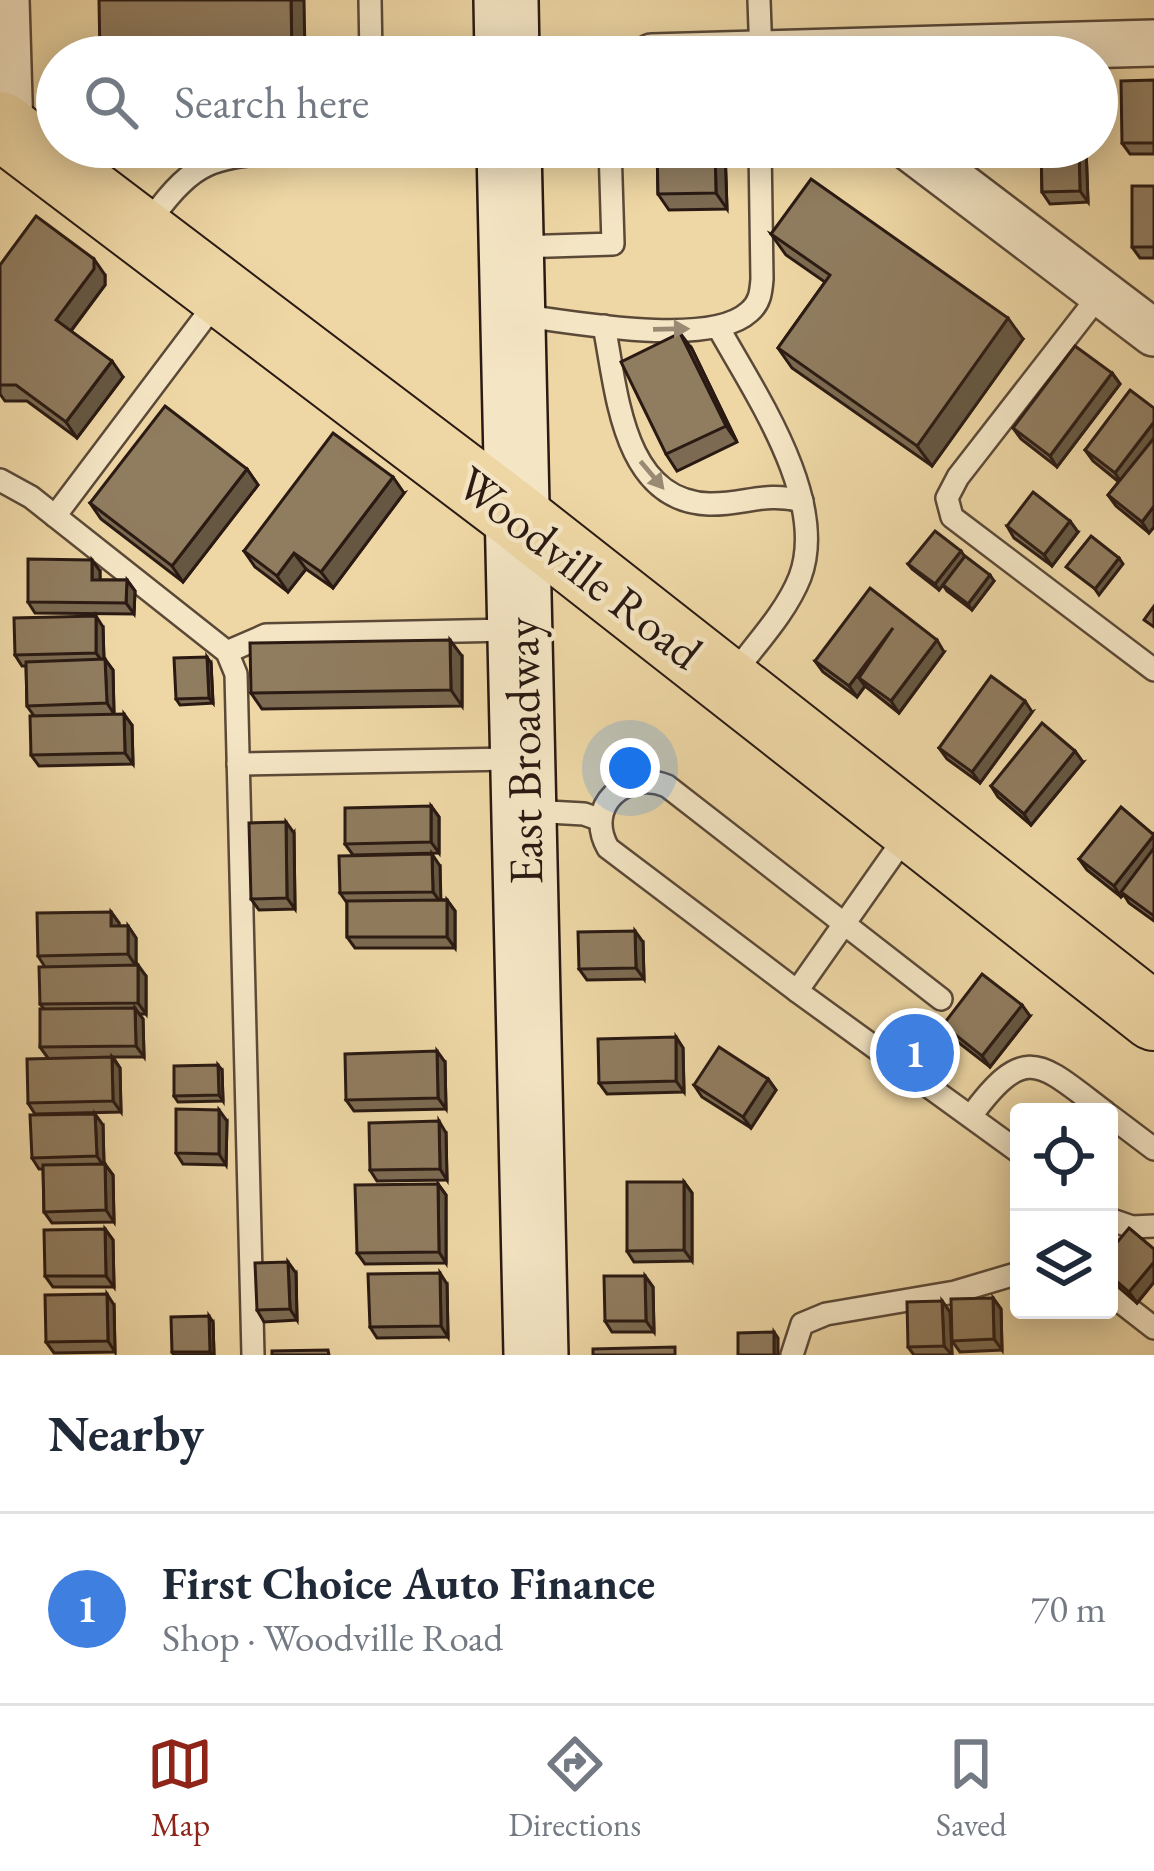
<!DOCTYPE html>
<html lang="en">
<head>
<meta charset="utf-8">
<style>
  :root { --surface:#fff; --page:#f2f2f3; --text:#1f2937; --muted:#747a83; --line:#e0e1e3; --accent:#8f2418 }
  body { margin:0; font-family:"EB Garamond",serif; background:var(--page); color:var(--text) }
  .controls { position:absolute; right:36px; bottom:36px; display:grid; overflow:hidden; border-radius:12px; box-shadow:0 6px 30px #0003 }
  .controls button { width:108px; height:108px; display:grid; place-items:center; padding:0; border:0; border-bottom:3px solid var(--line); background:var(--surface); color:var(--text); font:60px sans-serif }
  .you { position:absolute; left:630px; top:768px; width:42px; height:42px; margin:-30px; border:9px solid #fff; border-radius:50%; background:#1a73e8; box-shadow:0 0 0 18px #1a73e833 }
  .badge { display:grid; place-items:center; width:78px; height:78px; border-radius:50%; background:var(--accent); color:#fff; font-size:39px; font-weight:700 }
  .pin { position:absolute; translate:-50% -50%; border:6px solid #fff; box-shadow:0 3px 12px #0006 }
  .list { margin:0; padding:0; list-style:none }
  h2 { display:flex; justify-content:space-between; align-items:center; height:156px; margin:0; padding:0 48px; font-size:51px }
  h2 small { font-size:39px; font-weight:400; color:var(--muted) }
  .list li { display:grid; grid-template-columns:78px 1fr auto; gap:36px; align-items:center; box-sizing:border-box; height:192px; padding:0 48px; border-top:3px solid var(--line) }
  .list b { display:block; font-size:45px; white-space:nowrap }
  .list p { margin:0; font-size:39px; white-space:nowrap; color:var(--muted) }
  .list em { font-size:39px; font-style:normal; color:var(--muted) }
  .icon { flex:none; width:66px; height:66px; fill:none; stroke:currentColor; stroke-width:2; stroke-linecap:round; stroke-linejoin:round }
  .map { position:relative; flex:none; width:1154px; height:1355px; overflow:hidden }
  .search { position:absolute; background:var(--surface); box-shadow:0 6px 30px #0003; left:36px; right:36px; top:36px; height:132px; display:flex; align-items:center; gap:30px; box-sizing:border-box; padding:0 42px; border-radius:66px; color:var(--muted); font-size:45px }
  .sheet { height:348px; background:var(--surface) }
  nav { display:flex; justify-content:space-around; align-items:center; box-sizing:border-box; height:168px; border-top:3px solid var(--line); background:var(--surface); font-size:33px; color:var(--muted) }
  nav a { display:grid; justify-items:center; gap:6px }
  nav .on { color:var(--accent) }
  .map>svg:first-child { display:block }
</style>
</head>
<body>
<div class="map">
<svg width="1154" height="1355" viewBox="0 0 1154 1355">
  <rect width="100%" height="100%" fill="#eed7a5"/>
  <filter id="stains"><feTurbulence type="fractalNoise" baseFrequency=".00167" numOctaves="4"/><feColorMatrix values="0 0 0 0 .2 0 0 0 0 .09 0 0 0 0 .02 0 0 0 .5 -.17"/></filter>
  <radialGradient id="worn" r=".72"><stop offset=".6" stop-color="#630" stop-opacity="0"/><stop offset="1" stop-color="#630" stop-opacity=".3"/></radialGradient>
  <g fill="none" stroke-linecap="round" stroke-linejoin="round">
    <defs>
      <g id="lane">
        <polyline points="370,0 371,57"/>
        <polyline points="759,0 761,57"/>
        <path d="M144,229C203,146 213,163 304,147"/>
        <polyline points="518,247 613,244 610,147"/>
        <polyline points="1101,293 958,477 947,498 952,517 1154,670"/>
        <path d="M519,315C571,322 710,348 749,312C760,303 761,292 762,279L760,147"/>
        <path d="M604,326C617,391 622,501 709,504C744,505 765,491 802,501"/>
        <path d="M718,327C754,392 829,500 800,577C786,613 754,646 731,677"/>
        <polyline points="0,480 31,497 227,652 236,674 253,1355"/>
        <polyline points="55,516 217,301"/>
        <polyline points="227,652 266,635 513,630"/>
        <polyline points="238,764 516,759"/>
        <polyline points="530,811 584,814 601,820"/>
        <path d="M908,833L797,991L608,848C584,806 626,769 667,786L941,999"/>
        <polyline points="797,991 1019,1152"/>
        <polyline points="1109,1115 1154,1149"/>
        <path d="M971,1116C1026,1041 1040,1063 1105,1112"/>
        <polyline points="1109,1219 1132,1227 1154,1226"/>
        <polyline points="1109,1293 1154,1328"/>
        <polyline points="792,1355 802,1324 826,1314 955,1292 1019,1273"/>
      </g>
      <g id="street">
        <polyline points="6,0 10,132"/>
        <polyline points="652,57 1154,43"/>
        <polyline points="909,147 1154,333"/>
      </g>
      <g id="secondary">
        <polyline points="506,0 507,57"/>
        <polyline points="509,147 536,1355"/>
      </g>
      <polyline id="primary" points="0,125 517,517 1154,1017"/>
    </defs>
    <use href="#lane" stroke="#5b4938" stroke-width="26"/>
    <use href="#street" stroke="#5b4938" stroke-width="50"/>
    <use href="#secondary" stroke="#2a1a13" stroke-width="68"/>
    <use href="#primary" stroke="#2a1a13" stroke-width="70"/>
    <use href="#lane" stroke="#f4e5c4" stroke-width="21"/>
    <use href="#street" stroke="#f4e5c4" stroke-width="45"/>
    <use href="#secondary" stroke="#f4e5c4" stroke-width="63"/>
    <use href="#primary" stroke="#eed7a5" stroke-width="66"/>
  </g>
  <g fill="#7c6b52" stroke="#2a1a13" stroke-width="3">
    <polygon points="1154,80 1154,154 1130,154 1122,143"/>
    <polygon points="657,147 740,147 741,149 725,149 727,209 669,210 658,194"/>
    <polygon points="1041,147 1086,147 1088,202 1050,204 1042,192"/>
    <polygon points="1154,186 1154,258 1140,258 1132,247"/>
    <polygon points="771,234 1023,339 932,466 792,368 778,348 825,282 786,255"/>
    <polygon points="0,265 105,275 105,285 71,331 123,377 77,438 27,401 5,401 0,394"/>
    <polygon points="692,349 737,442 677,471 666,454"/>
    <polygon points="1112,373 1120,384 1057,467 1021,439 1013,428"/>
    <polygon points="1154,408 1154,527 1149,533 1116,506 1108,495 1119,482 1093,461 1085,450"/>
    <polygon points="247,469 258,485 183,582 101,519 90,503"/>
    <polygon points="404,493 333,588 306,569 288,592 255,567 244,551"/>
    <polygon points="1007,526 1078,532 1052,566 1014,538"/>
    <polygon points="964,557 994,581 972,610 947,591 943,585 939,590 912,569 908,564"/>
    <polygon points="100,571 100,580 127,580 135,591 134,614 35,613 28,602"/>
    <polygon points="103,627 104,659 113,670 114,714 132,725 133,764 39,766 31,755 34,716 27,706 26,666 22,666 15,655"/>
    <polygon points="944,652 899,713 865,686 857,697 823,672 815,661"/>
    <polygon points="462,656 462,706 262,709 251,693"/>
    <polygon points="211,663 213,703 180,705 176,699"/>
    <polygon points="1032,712 980,783 947,759 939,748"/>
    <polygon points="1083,762 1031,825 998,797 991,786"/>
    <polygon points="431,806 439,817 439,853 353,855 345,844"/>
    <polygon points="294,833 295,909 259,910 251,899"/>
    <polygon points="1154,833 1154,921 1129,903 1124,895 1121,897 1087,870 1079,859"/>
    <polygon points="440,866 440,900 447,900 455,911 455,948 355,948 347,937 347,903 340,893"/>
    <polygon points="111,912 119,923 119,926 128,926 136,938 136,965 146,976 146,1014 139,1014 143,1019 144,1057 113,1057 120,1068 121,1112 35,1114 28,1103 48,1058 40,1047 44,1009 40,1004 45,967 38,956"/>
    <polygon points="643,942 644,979 587,980 579,969"/>
    <polygon points="1030,1016 990,1067 950,1036 943,1025"/>
    <polygon points="676,1037 683,1048 684,1092 607,1094 599,1083"/>
    <polygon points="445,1062 446,1109 354,1111 346,1100"/>
    <polygon points="222,1070 223,1101 178,1102 174,1096"/>
    <polygon points="768,1079 776,1090 751,1128 702,1097 694,1085"/>
    <polygon points="227,1121 226,1165 183,1164 176,1153"/>
    <polygon points="103,1125 104,1164 113,1175 114,1222 52,1223 44,1212 43,1169 39,1169 32,1158"/>
    <polygon points="446,1133 447,1180 377,1181 370,1170"/>
    <polygon points="684,1182 692,1193 692,1261 634,1262 627,1251"/>
    <polygon points="438,1184 446,1195 446,1263 365,1264 357,1253"/>
    <polygon points="105,1229 113,1240 114,1287 53,1287 45,1276"/>
    <polygon points="1154,1249 1154,1282 1137,1303 1109,1279 1109,1252"/>
    <polygon points="296,1273 297,1320 264,1322 257,1310"/>
    <polygon points="645,1276 653,1287 654,1332 612,1332 605,1321"/>
    <polygon points="447,1284 448,1337 377,1338 370,1327"/>
    <polygon points="993,1298 1001,1309 1002,1350 960,1352 952,1341"/>
    <polygon points="942,1301 950,1312 952,1355 914,1355 908,1347"/>
    <polygon points="114,1305 115,1352 54,1353 46,1342"/>
    <polygon points="213,1322 214,1355 174,1355 172,1352"/>
  </g>
  <g fill="#655742" stroke="#2a1a13" stroke-width="3">
    <polygon points="291,0 304,0 305,57 292,57"/>
    <polygon points="715,147 724,147 725,149 727,209 716,193"/>
    <polygon points="1079,147 1086,147 1088,202 1080,191"/>
    <polygon points="94,259 105,275 105,285 67,336 56,320"/>
    <polygon points="1008,318 1023,339 932,466 917,446"/>
    <polygon points="680,333 692,349 737,442 726,426"/>
    <polygon points="112,361 123,377 77,438 66,422"/>
    <polygon points="1112,373 1120,384 1057,467 1050,456"/>
    <polygon points="1154,422 1154,443 1123,485 1115,473"/>
    <polygon points="247,469 258,485 183,582 172,566"/>
    <polygon points="393,477 404,493 333,588 321,572"/>
    <polygon points="1154,506 1154,527 1149,533 1142,522"/>
    <polygon points="1070,521 1078,532 1052,566 1044,555"/>
    <polygon points="961,551 965,557 939,590 935,584"/>
    <polygon points="294,553 306,569 288,592 277,576"/>
    <polygon points="1119,558 1123,564 1099,595 1095,589"/>
    <polygon points="92,560 100,571 100,591 92,580"/>
    <polygon points="990,575 994,581 972,610 968,604"/>
    <polygon points="127,580 135,591 134,614 126,603"/>
    <polygon points="96,616 103,627 104,664 96,653"/>
    <polygon points="893,628 859,678 865,686 857,697 849,686"/>
    <polygon points="450,640 462,656 462,706 451,690"/>
    <polygon points="937,640 944,652 899,713 891,701"/>
    <polygon points="207,657 211,663 213,703 209,698"/>
    <polygon points="105,659 113,670 114,714 107,703"/>
    <polygon points="1025,701 1032,712 980,783 972,772"/>
    <polygon points="124,714 132,725 133,764 125,753"/>
    <polygon points="1075,751 1083,762 1031,825 1024,814"/>
    <polygon points="431,806 439,817 439,853 431,842"/>
    <polygon points="286,822 294,833 295,909 287,898"/>
    <polygon points="1154,835 1154,856 1121,897 1114,886"/>
    <polygon points="432,854 440,866 441,903 433,892"/>
    <polygon points="447,900 455,911 455,948 447,937"/>
    <polygon points="111,912 119,923 119,938 111,926"/>
    <polygon points="128,926 136,938 136,966 128,954"/>
    <polygon points="635,931 643,942 644,979 636,968"/>
    <polygon points="138,965 146,976 146,1014 138,1003"/>
    <polygon points="1022,1005 1030,1016 990,1067 982,1056"/>
    <polygon points="135,1008 143,1019 144,1057 136,1046"/>
    <polygon points="676,1037 683,1048 684,1092 676,1081"/>
    <polygon points="437,1051 445,1062 446,1109 438,1098"/>
    <polygon points="112,1057 120,1068 121,1112 113,1101"/>
    <polygon points="218,1065 222,1070 223,1101 219,1095"/>
    <polygon points="768,1079 776,1090 751,1128 743,1117"/>
    <polygon points="219,1110 227,1121 226,1165 219,1154"/>
    <polygon points="95,1114 103,1125 104,1167 97,1156"/>
    <polygon points="439,1121 446,1133 447,1180 440,1169"/>
    <polygon points="105,1164 113,1175 114,1222 106,1210"/>
    <polygon points="684,1182 692,1193 692,1261 684,1250"/>
    <polygon points="438,1184 446,1195 446,1263 439,1252"/>
    <polygon points="105,1229 113,1240 114,1287 106,1276"/>
    <polygon points="288,1262 296,1273 297,1320 290,1309"/>
    <polygon points="1154,1262 1154,1282 1137,1303 1129,1292"/>
    <polygon points="440,1273 447,1284 448,1337 441,1326"/>
    <polygon points="645,1276 653,1287 654,1332 646,1321"/>
    <polygon points="107,1294 114,1305 115,1352 108,1341"/>
    <polygon points="993,1298 1001,1309 1002,1350 994,1339"/>
    <polygon points="942,1301 950,1312 952,1355 944,1346"/>
    <polygon points="209,1316 213,1322 214,1355 210,1352"/>
    <polygon points="774,1332 778,1338 778,1355 774,1355"/>
  </g>
  <g fill="#907c5f" stroke="#2a1a13" stroke-width="3">
    <polygon points="99,0 291,0 292,57 100,57"/>
    <polygon points="1154,80 1154,143 1122,143 1121,81"/>
    <polygon points="657,147 715,147 716,193 658,194"/>
    <polygon points="1041,147 1079,147 1080,191 1042,192"/>
    <polygon points="811,179 1008,318 917,446 778,348 830,275 771,234"/>
    <rect x="1132" y="186" width="22" height="61"/>
    <polygon points="36,216 94,259 94,269 56,320 112,361 66,422 16,385 0,385 0,265"/>
    <polygon points="680,333 726,426 666,454 621,362"/>
    <polygon points="1075,346 1112,373 1050,456 1013,428"/>
    <polygon points="1130,390 1154,408 1154,422 1115,473 1085,450"/>
    <polygon points="165,406 247,469 172,566 90,503"/>
    <polygon points="333,433 393,477 321,572 294,553 277,576 244,551"/>
    <polygon points="1154,438 1154,506 1142,522 1108,495"/>
    <polygon points="1033,492 1070,521 1044,555 1007,526"/>
    <polygon points="935,531 961,551 935,584 908,564"/>
    <polygon points="1091,536 1119,558 1095,589 1066,567"/>
    <polygon points="965,556 990,575 968,604 943,585"/>
    <polygon points="28,559 92,560 92,580 127,580 126,603 28,602"/>
    <polygon points="870,588 937,640 891,701 859,678 893,628 849,686 815,661"/>
    <polygon points="1154,606 1154,627 1144,620"/>
    <polygon points="96,616 96,653 15,655 14,618"/>
    <polygon points="450,640 451,690 251,693 250,643"/>
    <polygon points="207,657 209,698 176,699 174,658"/>
    <polygon points="105,659 107,703 27,706 26,662"/>
    <polygon points="991,676 1025,701 972,772 939,748"/>
    <polygon points="124,714 125,753 31,755 30,716"/>
    <polygon points="1042,723 1075,751 1024,814 991,786"/>
    <polygon points="431,806 431,842 345,844 345,808"/>
    <polygon points="1121,807 1154,835 1114,886 1079,859"/>
    <polygon points="286,822 287,898 251,899 249,823"/>
    <polygon points="1154,848 1154,916 1121,892"/>
    <polygon points="432,854 433,892 340,893 339,856"/>
    <polygon points="447,900 447,937 347,937 347,901"/>
    <polygon points="111,912 111,926 128,926 128,954 38,956 37,913"/>
    <polygon points="635,931 636,968 579,969 578,932"/>
    <polygon points="138,965 138,1003 40,1004 39,967"/>
    <polygon points="982,974 1022,1005 982,1056 943,1025"/>
    <polygon points="135,1008 136,1046 40,1047 40,1009"/>
    <polygon points="676,1037 676,1081 599,1083 598,1039"/>
    <polygon points="719,1047 768,1079 743,1117 694,1085"/>
    <polygon points="437,1051 438,1098 346,1100 345,1054"/>
    <polygon points="112,1057 113,1101 28,1103 27,1059"/>
    <polygon points="218,1065 219,1095 174,1096 174,1066"/>
    <polygon points="176,1109 219,1110 219,1154 176,1153"/>
    <polygon points="95,1114 97,1156 32,1158 30,1115"/>
    <polygon points="439,1121 440,1169 370,1170 369,1123"/>
    <polygon points="105,1164 106,1210 44,1212 43,1165"/>
    <polygon points="627,1182 684,1182 684,1250 627,1251"/>
    <polygon points="438,1184 439,1252 357,1253 355,1185"/>
    <polygon points="1129,1228 1154,1249 1154,1262 1129,1292 1109,1275 1109,1252"/>
    <polygon points="105,1229 106,1276 45,1276 44,1230"/>
    <polygon points="288,1262 290,1309 257,1310 255,1263"/>
    <polygon points="440,1273 441,1326 370,1327 368,1274"/>
    <polygon points="604,1276 645,1276 646,1321 605,1321"/>
    <polygon points="107,1294 108,1341 46,1342 45,1295"/>
    <polygon points="993,1298 994,1339 952,1341 951,1299"/>
    <polygon points="942,1301 944,1346 908,1347 907,1302"/>
    <polygon points="209,1316 210,1352 172,1352 171,1317"/>
    <polygon points="774,1332 774,1355 738,1355 738,1333"/>
    <polygon points="675,1347 675,1355 593,1355 593,1349"/>
    <polygon points="328,1350 329,1355 272,1355 272,1351"/>
  </g>
  <defs><path id="oneway-solid" d="M-6-.8H1V-3.2L6.5 0L1 3.2V.8H-6Z" transform="scale(3)"/></defs>
  <g fill="#998a74">
    <use href="#oneway-solid" transform="translate(671 329) rotate(-1)"/>
    <use href="#oneway-solid" transform="translate(652 475) rotate(50)"/>
  </g>
  <g text-anchor="middle" stroke-width="9" stroke-linejoin="round" paint-order="stroke">
    <g font-size="48" fill="#2a1a13" stroke="#f4e5c4">
      <text transform="translate(580 567) rotate(38)" y="17">Woodville Road</text>
      <text transform="translate(523 751) rotate(-91)" y="17">East Broadway</text>
    </g>
  </g>
  <rect width="100%" height="100%" filter="url(#stains)"/>
  <rect width="100%" height="100%" fill="url(#worn)"/>
</svg>
<div class="controls">
<button><svg class="icon" aria-label="locate" viewBox="0 0 24 24"><circle cx="12" cy="12" r="6"/><path d="M12 2v4M12 18v4M2 12h4M18 12h4"/></svg></button>
<button><svg class="icon" aria-label="layers" viewBox="0 0 24 24"><path d="M12 4l9 5-9 5-9-5zM3 14l9 5 9-5"/></svg></button>
</div>
<div class="you"></div>
<div class="pin badge" style="left:915px;top:1053px;background:#3f7fe0">1</div>
<div class="search"><svg class="icon" aria-label="search" viewBox="0 0 24 24"><circle cx="10" cy="10" r="6"/><path d="M15 15l6 6"/></svg>Search here</div>
</div>
<section class="sheet">
<h2>Nearby<small></small></h2>
<ul class="list">
<li><span class="badge" style="background:#3f7fe0">1</span><div><b>First Choice Auto Finance</b><p>Shop · Woodville Road</p></div><em>70 m</em></li>
</ul>
</section>
<nav>
<a class="on"><svg class="icon" aria-label="map" viewBox="0 0 24 24"><path d="M3 6l6-2 6 2 6-2v14l-6 2-6-2-6 2zM9 4v14M15 6v14"/></svg>Map</a>
<a><svg class="icon" aria-label="directions" viewBox="0 0 24 24"><path d="M12 3l9 9-9 9-9-9zM9 14v-3h6M13 9l2 2-2 2"/></svg>Directions</a>
<a><svg class="icon" aria-label="saved" viewBox="0 0 24 24"><path d="M7 4h10v16l-5-4-5 4z"/></svg>Saved</a>
</nav>
</body>
</html>
